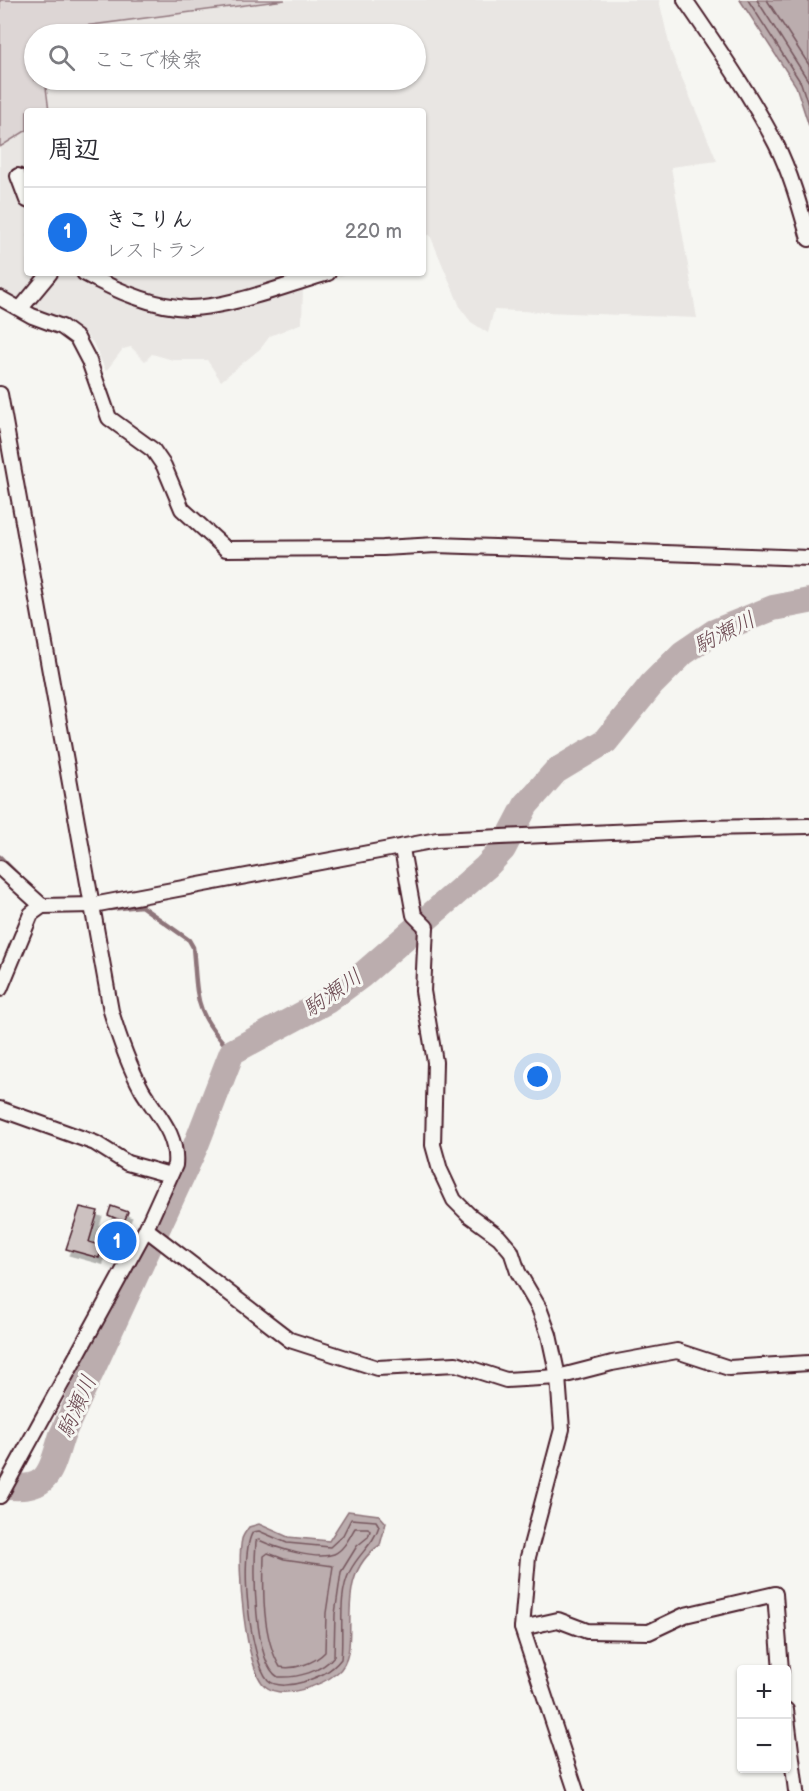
<!DOCTYPE html>
<html lang="ja">
<head>
<meta charset="utf-8">
<style>
  :root { --surface:#fff; --page:#f2f2f3; --text:#2b2b33; --muted:#7c7c81; --line:#e1e1e2; --accent:#1a73e8 }
  body { margin:0; font-family:"Balsamiq Sans","Klee One",sans-serif; background:var(--page); color:var(--text) }
  .controls { position:absolute; right:18px; bottom:18px; display:grid; overflow:hidden; border-radius:6px; box-shadow:0 2px 4px #0004 }
  .controls button { width:54px; height:54px; display:grid; place-items:center; padding:0; border:0; border-bottom:2px solid var(--line); background:var(--surface); color:var(--text); font:30px sans-serif }
  .you { position:absolute; left:538px; top:1077px; width:21px; height:21px; margin:-15px; border:4px solid #fff; border-radius:50%; background:#1a73e8; box-shadow:0 0 0 9px #1a73e833 }
  .badge { display:grid; place-items:center; width:39px; height:39px; border-radius:50%; background:var(--accent); color:#fff; font-size:20px; font-weight:700 }
  .pin { position:absolute; translate:-50% -50%; border:3px solid #fff; box-shadow:0 2px 6px #0006 }
  .list { margin:0; padding:0; list-style:none }
  h2 { display:flex; justify-content:space-between; align-items:center; height:78px; margin:0; padding:0 24px; font-size:26px }
  h2 small { font-size:20px; font-weight:400; color:var(--muted) }
  .list li { display:grid; grid-template-columns:39px 1fr auto; gap:18px; align-items:center; box-sizing:border-box; height:90px; padding:0 24px; border-top:2px solid var(--line) }
  .list b { display:block; font-size:22px; white-space:nowrap }
  .list p { margin:0; font-size:20px; white-space:nowrap; color:var(--muted) }
  .list em { font-size:20px; font-style:normal; color:var(--muted) }
  .icon { flex:none; width:33px; height:33px; fill:none; stroke:currentColor; stroke-width:2; stroke-linecap:round; stroke-linejoin:round }
  .map { position:relative; flex:none; width:809px; height:1791px; overflow:hidden }
  .search { position:absolute; background:var(--surface); box-shadow:0 2px 4px #0004; left:24px; top:24px; width:402px; height:66px; display:flex; align-items:center; gap:15px; box-sizing:border-box; padding:0 21px; border-radius:33px; color:var(--muted); font-size:22px }
  .panel { position:absolute; background:var(--surface); box-shadow:0 2px 4px #0004; left:24px; top:108px; width:402px; height:168px; border-radius:6px }
  .map>svg:first-child { display:block }
</style>
</head>
<body>
<div class="map">
<svg width="809" height="1791" viewBox="0 0 809 1791">
  <defs>
    <filter id="shadow"><feDropShadow dx="3.5" dy="6" stdDeviation="0" flood-color="#0004"/></filter>
  </defs>
  <rect width="100%" height="100%" fill="#f6f6f2"/>
  <filter id="ink" filterUnits="userSpaceOnUse"><feTurbulence type="fractalNoise" baseFrequency=".0167" numOctaves="2"/><feDisplacementMap in="SourceGraphic" scale="12" xChannelSelector="R" yChannelSelector="G"/><feConvolveMatrix kernelMatrix="1 2 1 2 8 2 1 2 1" color-interpolation-filters="sRGB"/></filter>
  <g filter="url(#ink)">
    <g fill="#e9e6e3">
      <polygon points="285,0 659,0 671,52 717,161 671,167 697,318 494,310 488,333 471,322 461,309 430,235 423,235 423,111 49,111 45,80 416,80 416,34 38,34 37,32"/>
      <polygon points="27,130 27,273 351,273 303,287 302,323 270,336 261,348 221,381 207,360 173,360 152,354 145,361 131,347 123,349 106,371 93,343 83,331 69,321 33,307 0,288 0,147"/>
    </g>
    <polygon fill="#ddd6d5" stroke="#947a80" stroke-width="1.5" points="0,0 285,0 38,32 38,34 34,34 34,80 45,80 49,111 27,111 27,130 0,147"/>
    <g fill="#bbadae" stroke="#8e747a" stroke-width="1.5">
      <polygon points="740,0 809,0 809,126 796,86"/>
      <path d="M348,1511L379,1515L386,1523L380,1545C327,1580 367,1649 337,1673C322,1685 282,1701 265,1686C245,1668 236,1565 242,1539C243,1535 247,1530 249,1527L259,1524L288,1537L329,1541Z"/>
    </g>
    <g fill="none" stroke-linecap="round" stroke-linejoin="round">
      <g stroke="#77585f" stroke-width="1.5">
        <polyline points="748,0 801,83 809,108"/>
        <polyline points="757,0 809,82"/>
        <polyline points="767,0 809,65"/>
        <path d="M351,1519L376,1521L379,1526C374,1544 359,1553 350,1571C337,1596 344,1632 341,1659C331,1672 318,1677 303,1682C293,1685 276,1688 268,1680C250,1660 238,1554 253,1532L259,1531L287,1543L330,1547L343,1535Z"/>
        <path d="M355,1528H368L370,1531L368,1537L357,1546L341,1572L335,1614L334,1656C322,1672 297,1678 278,1677C253,1662 254,1569 256,1541L259,1540C276,1548 316,1561 334,1554C344,1550 350,1536 355,1528Z"/>
        <path d="M268,1553L284,1559L333,1566L326,1613L325,1652C315,1663 294,1670 280,1667C262,1637 263,1590 264,1556Z"/>
      </g>
      <g stroke="#8e747a" stroke-width="4.5">
        <polyline points="0,857 28,885"/>
        <path d="M110,909L141,906L189,940L193,947C198,999 193,1012 232,1052"/>
      </g>
      <path stroke="#bbadae" stroke-width="26" d="M0,1486C49,1492 49,1476 62,1435L196,1145L232,1052L327,1001L362,975L486,867L503,849L526,805L556,771L606,741L652,684L683,653L714,632L773,608L809,601"/>
    </g>
    <g fill="#ccc1c0" stroke="#4a1f2b" stroke-width="1.5" filter="url(#shadow)">
      <polygon points="111,1206 128,1212 124,1222 108,1215"/>
      <polygon points="80,1207 98,1211 89,1242 102,1246 99,1258 66,1249"/>
      <polygon points="116,1224 132,1232 118,1259 102,1251"/>
    </g>
    <g fill="none" stroke-linecap="round" stroke-linejoin="round">
      <defs>
        <g id="minor">
          <path d="M685,0C717,47 750,94 776,144C791,174 800,207 809,239"/>
          <polyline points="18,176 27,200"/>
          <path d="M84,273C115,290 152,307 189,308C229,308 289,284 328,273"/>
          <polyline points="0,298 32,316 62,327 77,338 89,361 109,418 153,450 164,466 182,509 226,549 383,548 436,545 809,558"/>
          <polyline points="21,308 50,273"/>
          <path d="M0,394L111,1011C119,1038 128,1064 142,1090C157,1115 178,1134 175,1165L146,1229L0,1496"/>
          <polyline points="402,849 414,915 426,927 423,991 435,1062 433,1145 440,1170 454,1200 469,1215 499,1237 511,1251 518,1272 539,1308 549,1335 558,1377 562,1429 528,1557 522,1628 576,1791"/>
          <polyline points="0,868 42,906"/>
          <polyline points="0,989 31,914 42,906 93,905 437,840 701,828 809,826"/>
          <polyline points="0,1109 95,1143 127,1163 170,1175"/>
          <polyline points="146,1229 290,1340 377,1368 456,1364 506,1380 558,1377 612,1363 677,1351 729,1368 809,1363"/>
          <polyline points="522,1628 558,1620 587,1631 649,1632 685,1615 775,1594 781,1670"/>
          <polyline points="786,1710 796,1791"/>
        </g>
      </defs>
      <use href="#minor" stroke="#4a1f2b" stroke-width="18"/>
      <use href="#minor" stroke="#f6f6f2" stroke-width="14"/>
    </g>
  </g>
  <g text-anchor="middle" stroke-width="6" stroke-linejoin="round" paint-order="stroke">
    <g font-size="22" font-style="italic" fill="#6c4a52" stroke="#f6f6f2">
      <text transform="translate(724 632) rotate(-27)" y="8">駒瀬川</text>
      <text transform="translate(332 992) rotate(-35)" y="8">駒瀬川</text>
      <text transform="translate(76 1406) rotate(-66)" y="8">駒瀬川</text>
    </g>
  </g>
</svg>
<div class="controls">
<button>+</button>
<button>−</button>
</div>
<div class="you"></div>
<div class="pin badge" style="left:117px;top:1241px">1</div>
<div class="search"><svg class="icon" aria-label="search" viewBox="0 0 24 24"><circle cx="10" cy="10" r="6"/><path d="M15 15l6 6"/></svg>ここで検索</div>
<section class="panel">
<h2>周辺<small></small></h2>
<ul class="list">
<li><span class="badge">1</span><div><b>きこりん</b><p>レストラン</p></div><em>220 m</em></li>
</ul>
</section>
</div>
</body>
</html>
